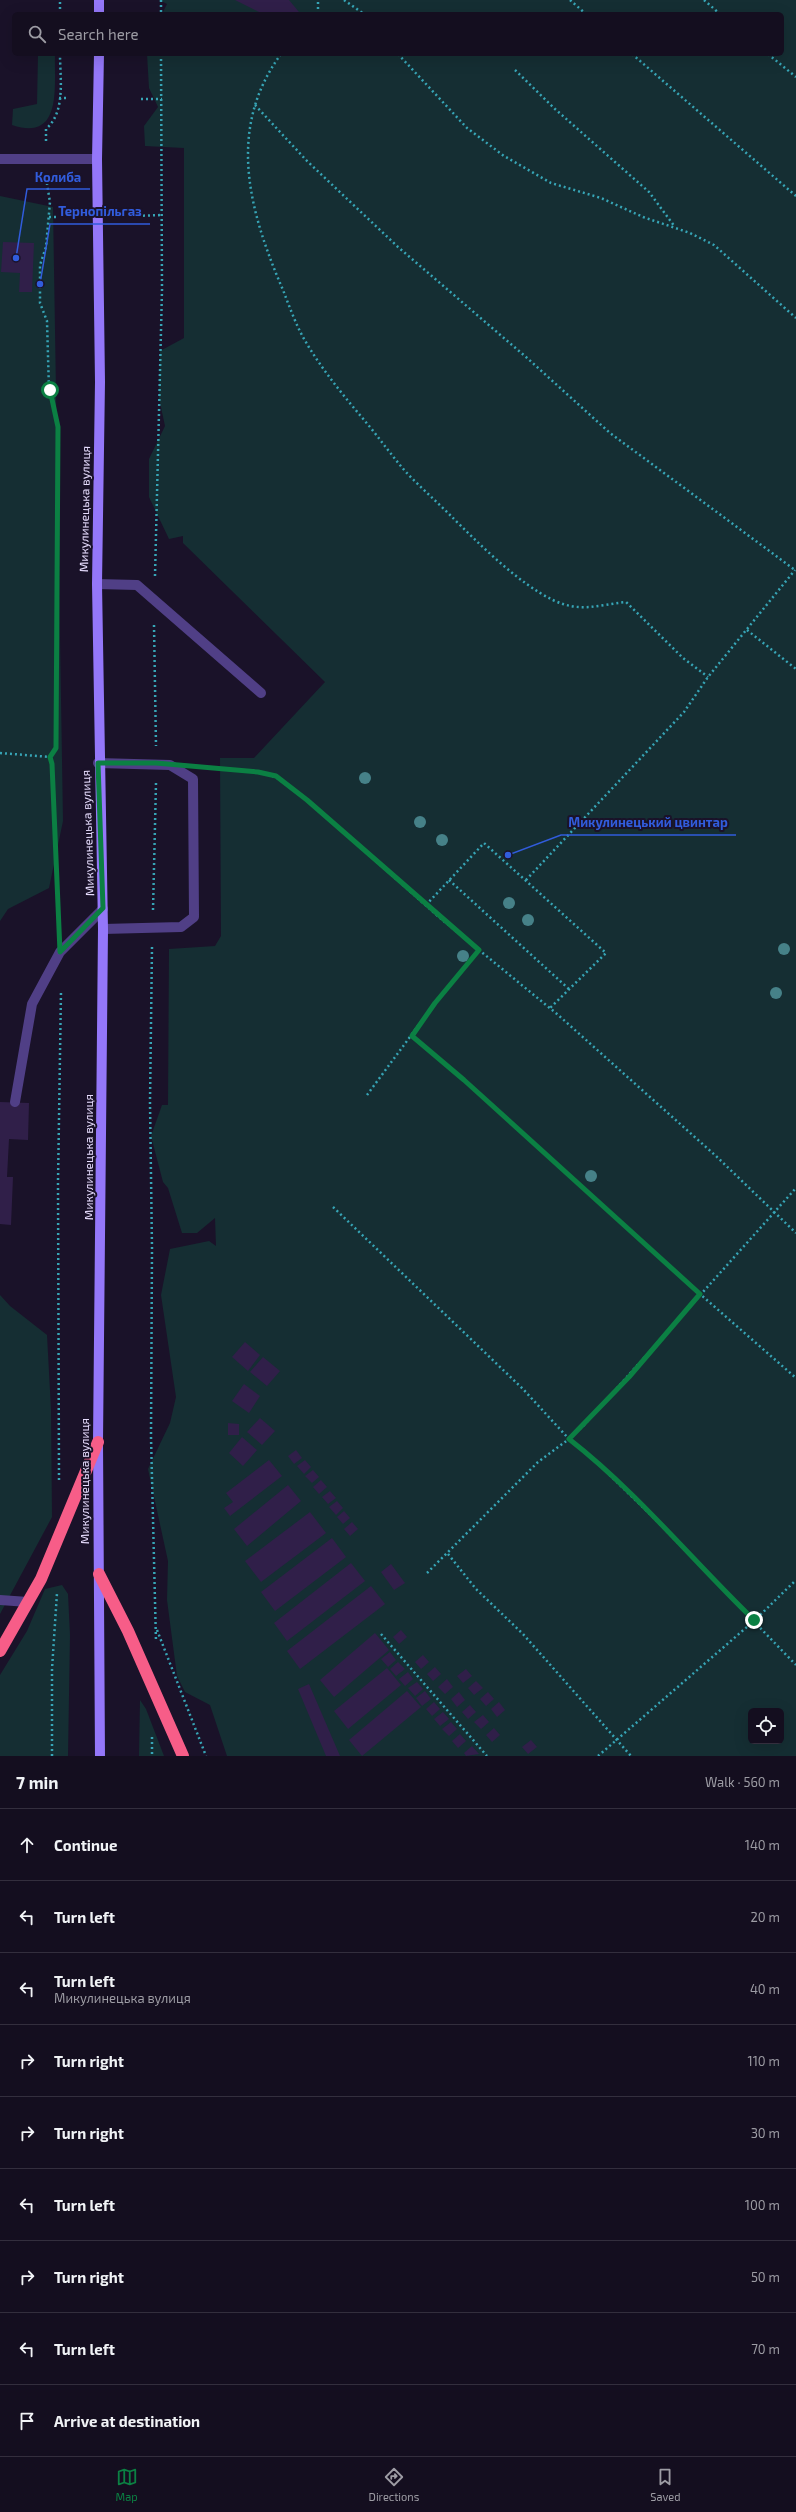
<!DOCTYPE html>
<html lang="en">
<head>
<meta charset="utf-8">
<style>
  :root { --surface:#140e1f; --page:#211c2c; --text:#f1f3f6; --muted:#9d9ca4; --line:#332e3d; --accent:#0b8043 }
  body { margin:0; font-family:"Exo 2",sans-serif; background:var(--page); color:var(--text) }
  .controls { position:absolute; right:12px; bottom:12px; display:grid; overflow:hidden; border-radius:6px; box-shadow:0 4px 16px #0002 }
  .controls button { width:36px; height:36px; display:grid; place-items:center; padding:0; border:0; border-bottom:1px solid var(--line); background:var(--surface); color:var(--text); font:20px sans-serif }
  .stop { position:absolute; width:12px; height:12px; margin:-9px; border:3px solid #0b8043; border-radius:50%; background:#fff }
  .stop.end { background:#0b8043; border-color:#fff; box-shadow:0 1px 4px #0008 }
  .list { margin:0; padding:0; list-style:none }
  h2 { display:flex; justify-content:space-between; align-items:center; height:52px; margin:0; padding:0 16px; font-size:17px }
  h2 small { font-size:13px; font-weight:400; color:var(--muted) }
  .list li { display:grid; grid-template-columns:26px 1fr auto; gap:12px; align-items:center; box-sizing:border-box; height:72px; padding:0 16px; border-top:1px solid var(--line) }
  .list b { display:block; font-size:15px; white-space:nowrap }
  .list p { margin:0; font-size:13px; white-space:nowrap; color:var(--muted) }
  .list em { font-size:13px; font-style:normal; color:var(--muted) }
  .icon { flex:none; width:22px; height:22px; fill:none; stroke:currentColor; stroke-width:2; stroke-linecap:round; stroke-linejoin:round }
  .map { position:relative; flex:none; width:796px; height:1756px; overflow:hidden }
  .search { position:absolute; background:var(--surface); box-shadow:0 4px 16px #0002; left:12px; right:12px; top:12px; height:44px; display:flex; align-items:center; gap:10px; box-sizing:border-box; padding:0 14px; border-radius:6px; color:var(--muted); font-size:15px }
  .sheet { height:700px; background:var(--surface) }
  nav { display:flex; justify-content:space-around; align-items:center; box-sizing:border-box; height:56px; border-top:1px solid var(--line); background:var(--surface); font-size:11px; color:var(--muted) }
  nav a { display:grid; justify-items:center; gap:2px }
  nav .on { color:var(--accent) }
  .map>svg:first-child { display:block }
</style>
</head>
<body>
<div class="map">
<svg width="796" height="1756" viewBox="0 0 796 1756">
  <rect width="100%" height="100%" fill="#1a1229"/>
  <g fill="#152e33" fill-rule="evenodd">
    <path d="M159,0H796V1756H227L210,1705L185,1692L177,1676L167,1600L168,1561L148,1469L170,1423L176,1397L161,1295L170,1249L209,1241L216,1246L215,1218L197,1233H182L168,1188L163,1182L151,1136L162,1105H168L169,949L215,946L221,936L220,758H254L325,682L183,543V536L169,539L149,497V459L165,426L159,398L160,351L184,338V148L145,146L144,126L158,107L149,88L147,54H782V14H162L167,4ZM751,1711H781V1741H751Z"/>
    <path d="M38,54H55C54,87 63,142 12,125L13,109L37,104Z"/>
    <polygon points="0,196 53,207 63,821 49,888 8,909 0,921"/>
    <polygon points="0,1295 10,1306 47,1335 51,1409 52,1517 0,1614"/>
    <polygon points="62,1585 68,1594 70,1635 68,1756 0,1756 0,1675 27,1631 45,1589"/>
    <polygon points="140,1700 146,1709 164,1756 139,1756"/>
  </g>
  <g fill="#301f49">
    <polygon points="235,0 289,0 299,12 298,14 261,13"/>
    <polygon points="3,242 34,243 32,292 19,292 20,273 1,272"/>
    <polygon points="0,1102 29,1103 28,1140 9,1139 7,1177 13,1177 11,1225 0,1224"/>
    <polygon points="245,1342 260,1355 248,1371 232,1357"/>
    <polygon points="263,1357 280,1371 267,1386 250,1372"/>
    <polygon points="244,1384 260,1396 249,1413 232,1401"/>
    <polygon points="260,1418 275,1431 262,1445 247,1432"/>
    <polygon points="228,1423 239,1424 239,1435 228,1435"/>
    <polygon points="242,1437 257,1450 243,1466 229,1453"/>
    <polygon points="296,1450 302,1458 294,1464 288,1456"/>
    <polygon points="269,1460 282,1476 230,1516 224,1508 233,1502 226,1493"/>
    <polygon points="305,1460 311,1467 304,1474 297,1466"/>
    <polygon points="313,1470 319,1477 312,1483 305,1476"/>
    <polygon points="321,1480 327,1487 319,1494 313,1487"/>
    <polygon points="288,1485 301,1501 247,1546 234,1529"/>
    <polygon points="330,1491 336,1498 328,1504 322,1497"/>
    <polygon points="337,1501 343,1508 336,1515 329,1507"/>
    <polygon points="344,1511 350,1518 343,1524 337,1517"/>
    <polygon points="310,1512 326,1533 261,1582 245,1561"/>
    <polygon points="352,1522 358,1529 350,1536 344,1529"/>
    <polygon points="332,1538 346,1557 275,1611 261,1592"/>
    <polygon points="351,1563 365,1581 287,1641 274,1623"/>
    <polygon points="391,1564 405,1583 394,1590 381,1572"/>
    <polygon points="371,1586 385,1604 300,1669 287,1651"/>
    <polygon points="401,1630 407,1637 399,1644 393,1637"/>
    <polygon points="375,1633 389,1650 334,1697 320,1680"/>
    <polygon points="390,1652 396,1660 388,1667 381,1659"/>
    <polygon points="423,1655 429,1662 421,1669 415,1662"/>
    <polygon points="398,1662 405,1669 396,1676 390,1669"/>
    <polygon points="435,1667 441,1674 433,1681 427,1674"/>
    <polygon points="387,1668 401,1685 348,1729 334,1711"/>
    <polygon points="466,1669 472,1676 463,1683 457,1676"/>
    <polygon points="408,1672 413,1679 405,1686 399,1679"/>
    <polygon points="447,1679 453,1687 445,1694 438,1687"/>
    <polygon points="476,1681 483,1688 474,1695 468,1688"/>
    <polygon points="417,1682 423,1689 415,1696 408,1688"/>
    <polygon points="309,1684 337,1749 340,1756 326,1756 298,1689"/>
    <polygon points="407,1691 421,1707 362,1756 349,1740"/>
    <polygon points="425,1691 431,1699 422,1706 416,1698"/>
    <polygon points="459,1692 465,1700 457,1707 451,1699"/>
    <polygon points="488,1692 494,1699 486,1706 480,1699"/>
    <polygon points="434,1702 440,1709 432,1716 426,1709"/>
    <polygon points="499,1702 505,1710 497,1717 491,1709"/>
    <polygon points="470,1705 476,1712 468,1719 462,1712"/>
    <polygon points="443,1712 449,1719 440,1726 434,1719"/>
    <polygon points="483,1715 489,1722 481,1729 474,1722"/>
    <polygon points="451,1722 457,1729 449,1736 442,1729"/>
    <polygon points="494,1728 500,1735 492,1742 486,1735"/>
    <polygon points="460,1734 466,1741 458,1748 452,1741"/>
    <polygon points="531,1740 537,1747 528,1754 522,1747"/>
    <polygon points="472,1746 479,1754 466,1756 464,1753"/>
  </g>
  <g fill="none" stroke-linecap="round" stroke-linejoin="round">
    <g stroke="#37a5b6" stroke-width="2.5" stroke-dasharray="2 3" stroke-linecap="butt">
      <polyline points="161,0 161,14"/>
      <polyline points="344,0 364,14"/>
      <polyline points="570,0 586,14"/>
      <polyline points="704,0 720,14"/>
      <polyline points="60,14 60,0"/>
      <polyline points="318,14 318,0"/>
      <path d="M281,54C226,129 249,211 283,290C290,308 297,328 307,344C325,374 348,401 370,427C382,442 393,457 405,471C419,486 435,500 450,515C477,542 519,584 553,600C580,613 598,605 626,602L683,658L708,677"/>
      <polyline points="398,54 467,128 504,156 551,183 601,198 643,217 690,233 714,245 796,318"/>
      <polyline points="632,54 796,196"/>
      <polyline points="768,54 796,77"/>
      <polyline points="515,70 555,109 649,192 675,227"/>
      <polyline points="59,98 68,98"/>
      <polyline points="141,99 162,99"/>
      <polyline points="255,105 307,161 398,247 526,357 610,433 795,570"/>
      <path d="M46,141V129C66,112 60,78 60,54"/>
      <polyline points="46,178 50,202 46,247 40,265 40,303 47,321 49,390 58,427 56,748 50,757 52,764 59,927"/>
      <polyline points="133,216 162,215"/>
      <polyline points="49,217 57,217"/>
      <polyline points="155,576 162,290 161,54"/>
      <polyline points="154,625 156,746"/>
      <polyline points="747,630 796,669"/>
      <polyline points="0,753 50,757"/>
      <polyline points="208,768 258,772 276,777 307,800 439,917 557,1014 716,1156 796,1233"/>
      <polyline points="449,880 570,990"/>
      <polyline points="526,880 684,712 708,677 795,570"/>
      <polyline points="426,905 484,843 606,953 550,1008"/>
      <polyline points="153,910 156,783"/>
      <polyline points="152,947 150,1102 152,1248 151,1437 156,1642"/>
      <polyline points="412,1036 464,1080 700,1294 796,1378"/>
      <polyline points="367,1095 435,1003 479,950"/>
      <polyline points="333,1207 523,1389 569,1439 590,1456 654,1518 796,1665"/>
      <polyline points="59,1480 58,1182 61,991"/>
      <polyline points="448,1554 476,1589 523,1634 631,1756"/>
      <polyline points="427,1573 538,1462 569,1439 584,1425 796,1188"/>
      <polyline points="157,1630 206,1756"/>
      <polyline points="381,1634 487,1756"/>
      <polyline points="152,1737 152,1756"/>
      <polyline points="52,1756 52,1669 57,1593"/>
      <polyline points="598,1756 755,1620 796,1580"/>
    </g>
    <g stroke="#503f86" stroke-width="10">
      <polyline points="97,584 137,585 261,693"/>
      <polyline points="98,763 170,765 193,779 194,917 181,927 103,929"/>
      <polyline points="15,1102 32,1004 60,952 103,909"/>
      <polyline points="0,1600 28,1602"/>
    </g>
    <polyline stroke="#503f86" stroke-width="10" points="0,159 97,159"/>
    <g stroke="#9477f9" stroke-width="10">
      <polyline points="99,0 99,14"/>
      <polyline points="99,54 97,159 100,382 97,584 103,929 98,1442 100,1756"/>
    </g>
    <g stroke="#f75d88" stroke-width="12">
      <polyline points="99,1574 128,1631 183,1756"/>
      <polyline points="0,1651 41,1579 98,1442"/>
    </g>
  </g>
  <g fill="#468188">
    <circle cx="365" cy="778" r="6"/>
    <circle cx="420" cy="822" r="6"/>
    <circle cx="442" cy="840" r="6"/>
    <circle cx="509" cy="903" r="6"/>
    <circle cx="528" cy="920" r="6"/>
    <circle cx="784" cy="949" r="6"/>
    <circle cx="463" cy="956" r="6"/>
    <circle cx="776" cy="993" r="6"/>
    <circle cx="591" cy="1176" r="6"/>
  </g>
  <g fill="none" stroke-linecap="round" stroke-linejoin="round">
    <path stroke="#0b8043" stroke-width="5" d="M50,390L58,427L56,748L50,757L52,764L60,952L103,908L98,763H156L258,772L276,776L307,800L479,950L435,1003L412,1036L464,1080L700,1294L629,1377L569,1439C637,1492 692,1560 754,1620"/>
  </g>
  <g text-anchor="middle" stroke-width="4" stroke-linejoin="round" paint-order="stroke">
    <g font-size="12" fill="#e6dcfd" stroke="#1a1229">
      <text transform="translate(85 509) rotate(-89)" y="4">Микулинецька вулиця</text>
      <text transform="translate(88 833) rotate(-92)" y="4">Микулинецька вулиця</text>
      <text transform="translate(89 1157) rotate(-90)" y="4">Микулинецька вулиця</text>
      <text transform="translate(85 1481) rotate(-90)" y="4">Микулинецька вулиця</text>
    </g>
  </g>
  <path fill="none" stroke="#315cdc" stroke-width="1.5" d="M16 258L27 189H90M40 284L50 224H150M508 855L561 835H736"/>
  <g fill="#315cdc" stroke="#1a1229" stroke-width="1.5">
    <circle cx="16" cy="258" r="4"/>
    <circle cx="40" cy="284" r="4"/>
    <circle cx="508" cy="855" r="4"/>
  </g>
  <g font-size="13" text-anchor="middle" font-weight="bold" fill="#315cdc" stroke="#1a1229" stroke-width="4" stroke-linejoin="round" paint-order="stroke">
    <text x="58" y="182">Колиба</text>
    <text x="100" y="216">Тернопільгаз</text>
    <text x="648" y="827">Микулинецький цвинтар</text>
  </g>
</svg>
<div class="controls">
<button><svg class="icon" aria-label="locate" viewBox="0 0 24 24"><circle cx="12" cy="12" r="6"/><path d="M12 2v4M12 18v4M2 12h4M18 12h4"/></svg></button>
</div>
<div class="stop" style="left:50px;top:390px"></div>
<div class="stop end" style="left:754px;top:1620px"></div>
<div class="search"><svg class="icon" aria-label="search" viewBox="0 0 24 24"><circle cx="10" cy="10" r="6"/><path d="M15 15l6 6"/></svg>Search here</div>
</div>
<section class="sheet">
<h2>7 min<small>Walk · 560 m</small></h2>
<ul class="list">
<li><svg class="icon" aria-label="ahead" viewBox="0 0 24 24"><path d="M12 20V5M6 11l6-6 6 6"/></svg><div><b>Continue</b></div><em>140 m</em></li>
<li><svg class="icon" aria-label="left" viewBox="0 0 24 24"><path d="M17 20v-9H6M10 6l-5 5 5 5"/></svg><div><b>Turn left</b></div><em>20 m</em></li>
<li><svg class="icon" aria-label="left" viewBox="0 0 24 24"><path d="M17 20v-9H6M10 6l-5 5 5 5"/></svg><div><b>Turn left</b><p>Микулинецька вулиця</p></div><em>40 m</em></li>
<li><svg class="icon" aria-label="right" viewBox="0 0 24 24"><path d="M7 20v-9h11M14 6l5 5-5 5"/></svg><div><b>Turn right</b></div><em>110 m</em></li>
<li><svg class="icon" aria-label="right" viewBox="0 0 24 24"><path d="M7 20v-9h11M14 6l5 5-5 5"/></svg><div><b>Turn right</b></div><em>30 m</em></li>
<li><svg class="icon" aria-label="left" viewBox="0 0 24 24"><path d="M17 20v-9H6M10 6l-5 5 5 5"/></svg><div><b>Turn left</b></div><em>100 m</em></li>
<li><svg class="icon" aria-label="right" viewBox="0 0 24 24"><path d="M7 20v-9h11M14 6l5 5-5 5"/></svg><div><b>Turn right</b></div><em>50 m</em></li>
<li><svg class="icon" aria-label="left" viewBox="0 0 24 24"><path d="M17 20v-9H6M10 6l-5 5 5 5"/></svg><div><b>Turn left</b></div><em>70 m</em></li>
<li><svg class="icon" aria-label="arrive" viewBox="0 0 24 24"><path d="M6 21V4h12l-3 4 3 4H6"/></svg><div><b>Arrive at destination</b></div></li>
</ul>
</section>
<nav>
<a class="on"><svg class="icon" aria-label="map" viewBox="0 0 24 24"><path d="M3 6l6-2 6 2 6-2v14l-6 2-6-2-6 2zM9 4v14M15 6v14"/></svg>Map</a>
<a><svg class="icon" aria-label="directions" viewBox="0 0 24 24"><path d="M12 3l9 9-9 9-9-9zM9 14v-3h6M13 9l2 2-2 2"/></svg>Directions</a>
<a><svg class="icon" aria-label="saved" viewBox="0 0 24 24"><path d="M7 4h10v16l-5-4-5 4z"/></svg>Saved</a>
</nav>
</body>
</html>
